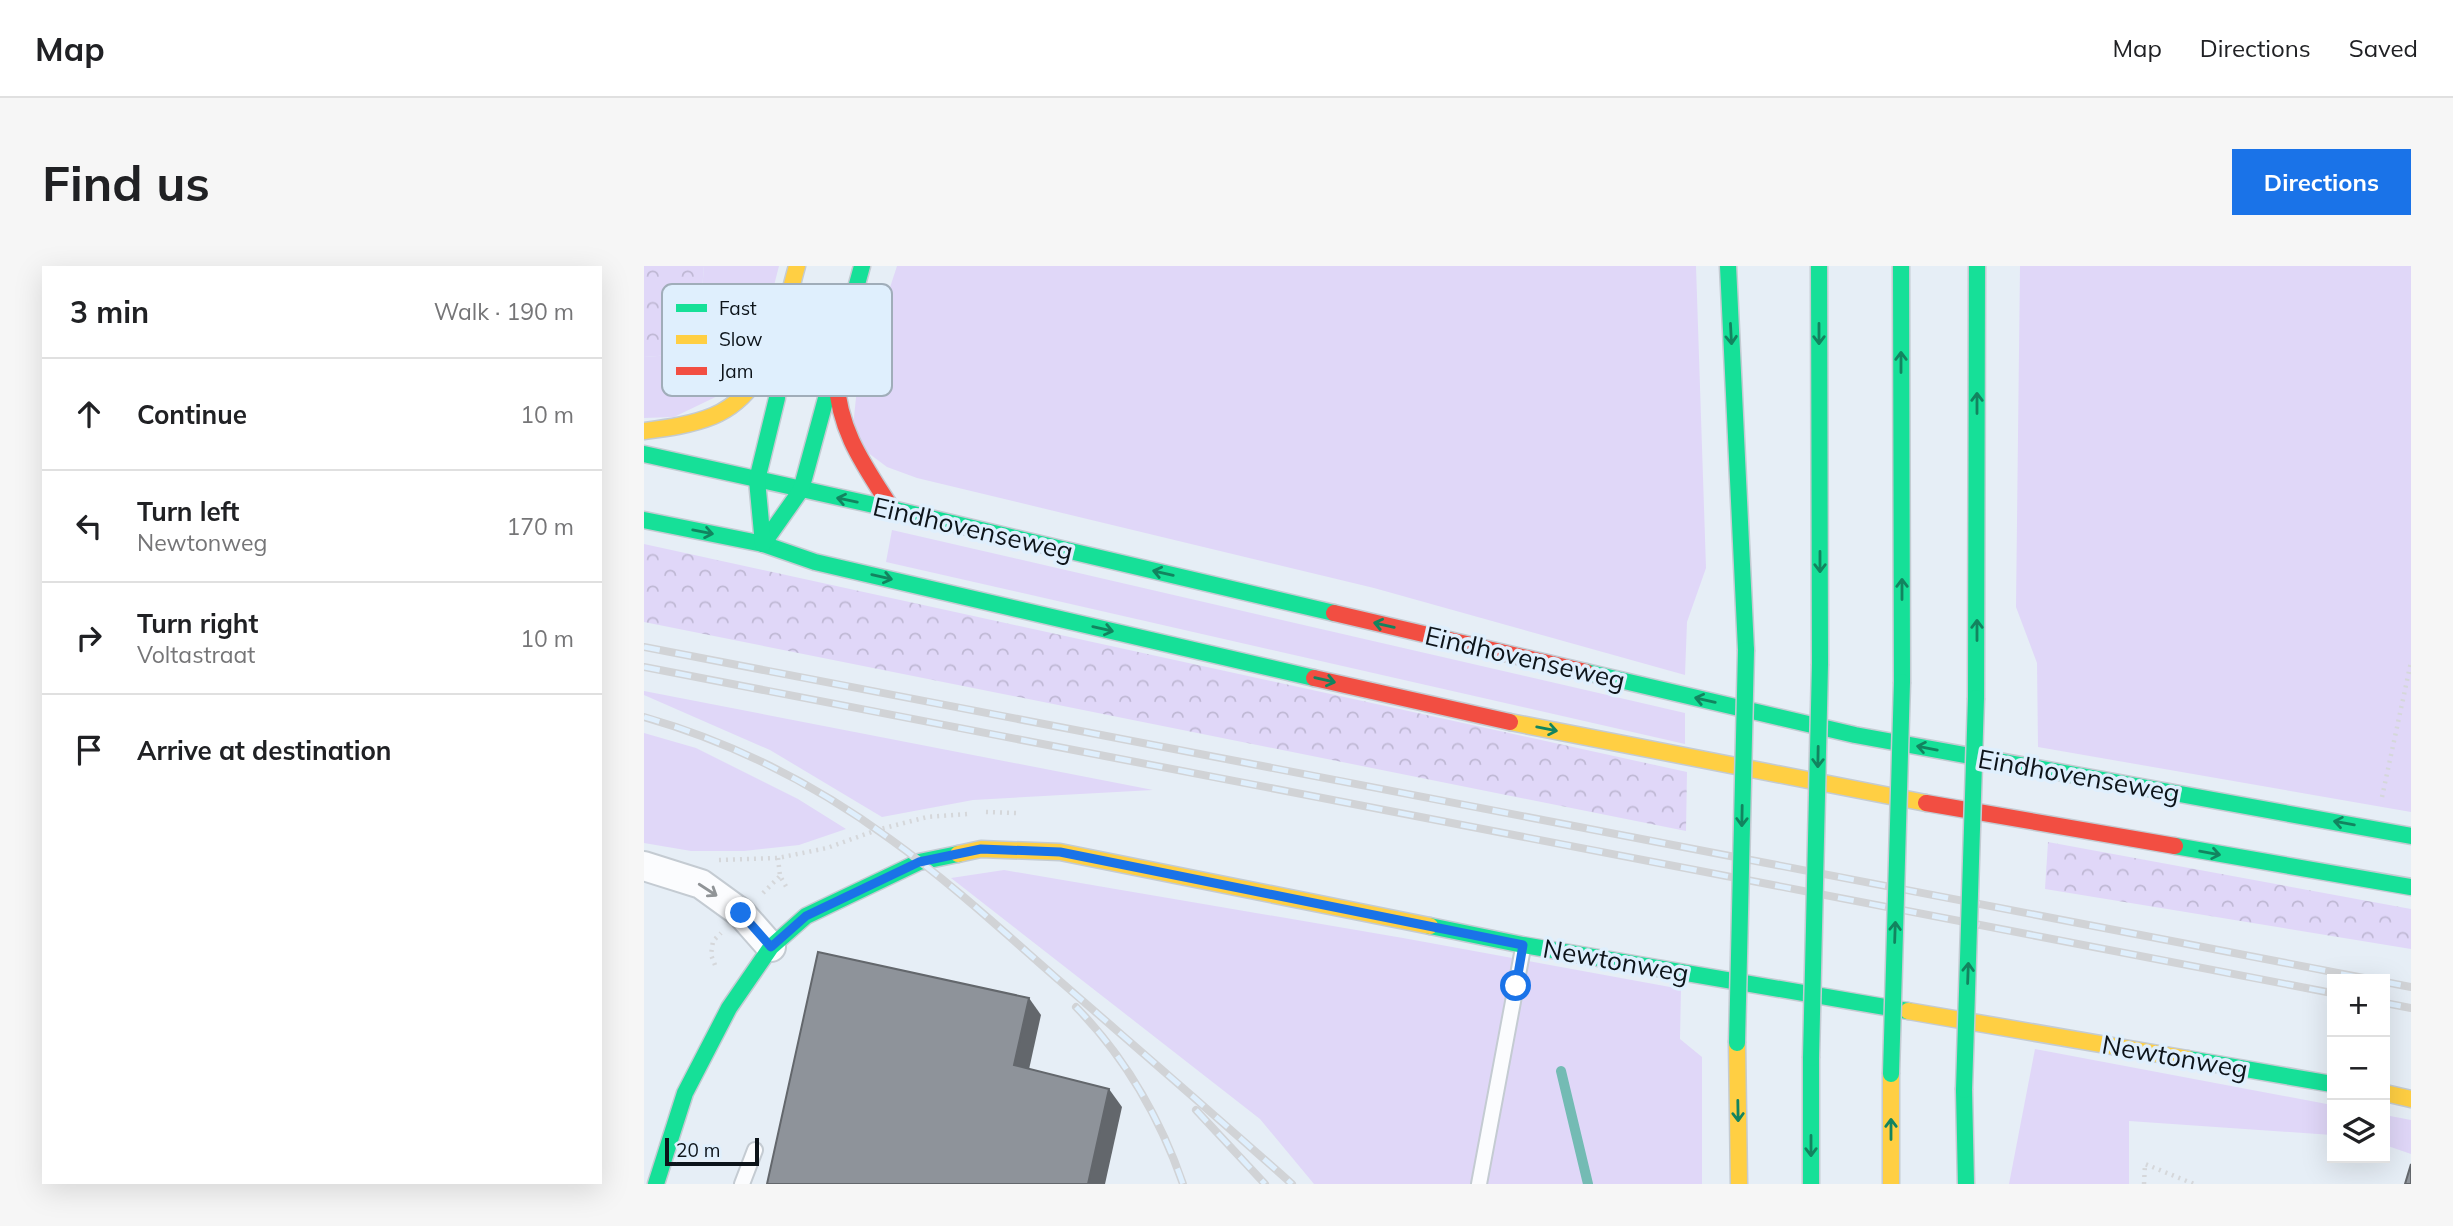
<!DOCTYPE html>
<html lang="en">
<head>
<meta charset="utf-8">
<style>
  :root { --surface:#fff; --page:#f6f6f6; --text:#202124; --muted:#757577; --line:#e0e0e0; --accent:#1a73e8 }
  body { margin:0; font-family:Mulish,sans-serif; background:var(--page); color:var(--text) }
  .controls { position:absolute; right:21px; bottom:21px; display:grid; overflow:hidden; border-radius:0px; box-shadow:0 7px 28px #0002 }
  .controls button { width:63px; height:63px; display:grid; place-items:center; padding:0; border:0; border-bottom:2px solid var(--line); background:var(--surface); color:var(--text); font:35px sans-serif }
  .scale { position:absolute; left:21px; bottom:18px; width:94px; box-sizing:border-box; padding-left:7px; border:4px solid #0d141a; border-top:0; font-size:19px; line-height:24px; white-space:nowrap; color:#0d141a; -webkit-text-stroke:5px #dfeffd; paint-order:stroke }
  .stop { position:absolute; width:21px; height:21px; margin:-16px; border:5px solid #1a73e8; border-radius:50%; background:#fff }
  .stop.end { background:#1a73e8; border-color:#fff; box-shadow:0 2px 7px #0008 }
  .list { margin:0; padding:0; list-style:none }
  h2 { display:flex; justify-content:space-between; align-items:center; height:91px; margin:0; padding:0 28px; font-size:30px }
  h2 small { font-size:23px; font-weight:400; color:var(--muted) }
  .list li { display:grid; grid-template-columns:46px 1fr auto; gap:21px; align-items:center; box-sizing:border-box; height:112px; padding:0 28px; border-top:2px solid var(--line) }
  .list b { display:block; font-size:26px; white-space:nowrap }
  .list p { margin:0; font-size:23px; white-space:nowrap; color:var(--muted) }
  .list em { font-size:23px; font-style:normal; color:var(--muted) }
  .icon { flex:none; width:38px; height:38px; fill:none; stroke:currentColor; stroke-width:2; stroke-linecap:round; stroke-linejoin:round }
  .map { position:relative; flex:none; width:1767px; height:918px; overflow:hidden; border-radius:0px }
  header { display:flex; align-items:center; gap:42px; box-sizing:border-box; height:98px; padding:0 35px; background:var(--surface); border-bottom:2px solid var(--line) }
  header strong { font-size:33px }
  nav { display:flex; gap:38px; margin-inline-start:auto; font-size:24px }
  .intro { display:flex; align-items:center; justify-content:space-between; box-sizing:border-box; height:168px; padding:0 42px }
  h1 { margin:0; font-size:49px }
  .button { padding:18px 32px; border-radius:0px; background:var(--accent); color:#fff; font-size:24px; font-weight:700 }
  main { display:flex; gap:42px; padding:0 42px }
  aside { flex:1; background:var(--surface); border-radius:0px; box-shadow:0 7px 28px #0002 }
  .map>svg:first-child { display:block }
</style>
</head>
<body>
<header>
<strong>Map</strong>
<nav><a>Map</a><a>Directions</a><a>Saved</a></nav>
</header>
<div class="intro"><h1>Find us</h1><a class="button">Directions</a></div>
<main>
<aside>
<h2>3 min<small>Walk · 190 m</small></h2>
<ul class="list">
<li><svg class="icon" aria-label="ahead" viewBox="0 0 24 24"><path d="M12 20V5M6 11l6-6 6 6"/></svg><div><b>Continue</b></div><em>10 m</em></li>
<li><svg class="icon" aria-label="left" viewBox="0 0 24 24"><path d="M17 20v-9H6M10 6l-5 5 5 5"/></svg><div><b>Turn left</b><p>Newtonweg</p></div><em>170 m</em></li>
<li><svg class="icon" aria-label="right" viewBox="0 0 24 24"><path d="M7 20v-9h11M14 6l5 5-5 5"/></svg><div><b>Turn right</b><p>Voltastraat</p></div><em>10 m</em></li>
<li><svg class="icon" aria-label="arrive" viewBox="0 0 24 24"><path d="M6 21V4h12l-3 4 3 4H6"/></svg><div><b>Arrive at destination</b></div></li>
</ul>
</aside>
<div class="map">
<svg width="1767" height="918" viewBox="0 0 1767 918">
  <defs>
    <pattern id="forest-crowns" width="20" height="18" patternUnits="userSpaceOnUse" patternTransform="scale(1.75)"><rect width="20" height="18" fill="#e0d7f8"/><path d="M2 6a3 3 0 1 1 6 0M12 15a3 3 0 1 1 6 0" fill="none" stroke="#bfb8d4"/></pattern>
  </defs>
  <rect width="100%" height="100%" fill="#e6eef6"/>
  <g fill="#e0d7f8">
    <polygon points="60,0 135,0 113,86 84,125 30,151 0,152 0,91 53,87"/>
    <polygon points="253,0 1052,0 1062,302 1043,356 1041,409 730,322 273,212 243,201 219,183 209,161 213,122"/>
    <polygon points="1376,0 1767,0 1767,546 1394,481 1393,397 1372,341"/>
    <polygon points="248,264 1041,447 1041,478 242,296"/>
    <polygon points="0,425 509,524 329,534 238,551 126,484 0,429"/>
    <polygon points="0,467 52,482 154,533 202,563 155,579 100,585 47,585 0,577"/>
    <polygon points="360,604 759,672 1037,723 1036,773 1058,791 1058,918 670,918 616,853 307,612"/>
    <polygon points="1391,783 1688,839 1688,869 1485,855 1485,918 1365,918"/>
    <polygon points="1741,849 1767,854 1767,888 1741,879"/>
  </g>
  <g fill="url(#forest-crowns)">
    <polygon points="0,0 60,0 53,87 0,91"/>
    <polygon points="0,278 1043,506 1042,565 0,356"/>
    <polygon points="1404,576 1767,643 1767,683 1401,623"/>
  </g>
  <g fill="none" stroke-linecap="round" stroke-linejoin="round">
    <polyline stroke="#74bbb4" stroke-width="10" points="917,805 944,918"/>
    <defs>
      <g id="lane">
        <polyline points="98,918 111,884"/>
        <polyline points="835,918 879,682"/>
      </g>
      <polyline id="street" points="0,600 57,618 97,647 127,681"/>
      <g id="fast">
        <polyline points="1084,0 1102,384"/>
        <polyline points="1175,0 1176,398"/>
        <polyline points="1257,0 1258,416"/>
        <polyline points="0,188 248,243 690,347"/>
        <polyline points="0,254 119,278 171,296 670,412"/>
        <polyline points="119,278 157,224 218,0"/>
        <polyline points="119,278 113,214 133,132 135,80"/>
        <polyline points="942,406 1211,469 1767,570"/>
        <polyline points="1332,432 1333,0"/>
        <polyline points="1531,580 1767,621"/>
        <polyline points="786,660 879,679 1264,745"/>
        <polyline points="1167,792 1167,918"/>
        <polyline points="1544,793 1688,818"/>
        <polyline points="1320,824 1322,918"/>
        <polyline points="12,918 41,827 85,742 127,681 162,650 275,596 314,588"/>
      </g>
      <g id="slow">
        <path d="M0,165C23,162 47,159 69,150C127,126 138,53 153,0"/>
        <polyline points="866,456 1282,537"/>
        <polyline points="314,588 337,583 416,586 786,660"/>
        <polyline points="1264,745 1544,793"/>
        <polyline points="1093,777 1095,918"/>
        <polyline points="1247,808 1247,918"/>
        <polyline points="1741,827 1767,833"/>
      </g>
      <g id="jam">
        <path d="M192,112C195,166 220,199 248,243"/>
        <polyline points="690,347 942,406"/>
        <polyline points="670,412 866,456"/>
        <polyline points="1282,537 1531,580"/>
      </g>
    </defs>
    <use href="#lane" stroke="#c4cbd2" stroke-width="18"/>
    <use href="#street" stroke="#c4cbd2" stroke-width="32"/>
    <use href="#fast" stroke="#c4cbd2" stroke-width="19"/>
    <use href="#slow" stroke="#c4cbd2" stroke-width="19"/>
    <use href="#jam" stroke="#c4cbd2" stroke-width="19"/>
    <g stroke="#d5d7da" stroke-width="4.5" stroke-dasharray="2 5" stroke-linecap="butt">
      <polyline points="1738,531 1767,396"/>
      <polyline points="342,546 372,547"/>
      <polyline points="134,592 136,610 143,622"/>
      <polyline points="75,594 134,592 183,582 233,564 283,551 323,548"/>
      <polyline points="119,627 136,610"/>
      <polyline points="71,699 67,689 69,675 77,667"/>
      <polyline points="1500,918 1501,898 1550,918"/>
    </g>
    <use href="#lane" stroke="#fbfcfe" stroke-width="14"/>
    <use href="#street" stroke="#fbfcfe" stroke-width="28"/>
    <use href="#fast" stroke="#16e098" stroke-width="16"/>
    <use href="#slow" stroke="#ffcf43" stroke-width="16"/>
    <use href="#jam" stroke="#f24e42" stroke-width="16"/>
    <defs>
      <g id="rail">
        <polyline points="0,381 1725,713"/>
        <polyline points="0,401 1688,727"/>
        <path d="M0,451C88,476 172,519 246,573C306,616 361,667 417,716C494,783 572,850 648,918"/>
        <polyline points="1741,716 1767,721"/>
        <polyline points="1741,737 1767,742"/>
        <path d="M432,741C481,791 516,852 539,918"/>
        <polyline points="552,844 621,918"/>
      </g>
    </defs>
    <use href="#rail" stroke="#d1d3d6" stroke-width="8"/>
    <use href="#rail" stroke="#dfeffd" stroke-width="5" stroke-dasharray="16" stroke-linecap="butt"/>
    <defs>
      <g id="fast-bridge">
        <polyline points="1093,777 1102,384"/>
        <polyline points="1167,792 1176,398"/>
        <polyline points="1247,808 1258,416"/>
        <polyline points="1320,824 1332,432"/>
      </g>
    </defs>
    <use href="#fast-bridge" stroke="#c4cbd2" stroke-width="19" stroke-linecap="butt"/>
    <use href="#fast-bridge" stroke="#16e098" stroke-width="16"/>
  </g>
  <g fill="#63676c">
    <polygon points="385,732 397,749 382,817 370,799"/>
    <polygon points="465,823 478,841 461,918 444,918"/>
  </g>
  <g fill="#8e939a" stroke="#63676c" stroke-width="2">
    <polygon points="174,686 385,732 370,799 465,823 444,918 123,918"/>
    <polygon points="1767,898 1767,918 1761,918"/>
  </g>
  <defs><path id="oneway-shaft" d="M-6 0H5M1.5-3L5.5 0L1.5 3" fill="none" stroke-width="1.6" stroke-linecap="round" stroke-linejoin="round" transform="scale(1.75)"/></defs>
  <g stroke="#12845f">
    <use href="#oneway-shaft" transform="translate(1087 68) rotate(87)"/>
    <use href="#oneway-shaft" transform="translate(1175 68) rotate(90)"/>
    <use href="#oneway-shaft" transform="translate(1257 96) rotate(-90)"/>
    <use href="#oneway-shaft" transform="translate(1333 137) rotate(-90)"/>
    <use href="#oneway-shaft" transform="translate(203 234) rotate(-168)"/>
    <use href="#oneway-shaft" transform="translate(59 266) rotate(11)"/>
    <use href="#oneway-shaft" transform="translate(1176 296) rotate(90)"/>
    <use href="#oneway-shaft" transform="translate(519 307) rotate(-167)"/>
    <use href="#oneway-shaft" transform="translate(238 311) rotate(13)"/>
    <use href="#oneway-shaft" transform="translate(1258 323) rotate(-90)"/>
    <use href="#oneway-shaft" transform="translate(740 359) rotate(-167)"/>
    <use href="#oneway-shaft" transform="translate(459 363) rotate(13)"/>
    <use href="#oneway-shaft" transform="translate(1333 364) rotate(-90)"/>
    <use href="#oneway-shaft" transform="translate(681 414) rotate(13)"/>
    <use href="#oneway-shaft" transform="translate(1061 434) rotate(-167)"/>
    <use href="#oneway-shaft" transform="translate(903 463) rotate(11)"/>
    <use href="#oneway-shaft" transform="translate(1283 482) rotate(-169)"/>
    <use href="#oneway-shaft" transform="translate(1174 491) rotate(91)"/>
    <use href="#oneway-shaft" transform="translate(1098 550) rotate(91)"/>
    <use href="#oneway-shaft" transform="translate(1700 557) rotate(-170)"/>
    <use href="#oneway-shaft" transform="translate(1566 587) rotate(10)"/>
    <use href="#oneway-shaft" transform="translate(1251 666) rotate(-88)"/>
    <use href="#oneway-shaft" transform="translate(1324 707) rotate(-88)"/>
    <use href="#oneway-shaft" transform="translate(1094 845) rotate(89)"/>
    <use href="#oneway-shaft" transform="translate(1247 863) rotate(-90)"/>
    <use href="#oneway-shaft" transform="translate(1167 880) rotate(90)"/>
  </g>
  <use stroke="#909497" href="#oneway-shaft" transform="translate(64 624) rotate(33)"/>
  <g fill="none" stroke-linecap="round" stroke-linejoin="round">
    <polyline stroke="#1a73e8" stroke-width="9" points="97,647 127,681 162,650 275,596 337,583 416,586 879,679 872,720"/>
  </g>
  <g text-anchor="middle" stroke-width="7" stroke-linejoin="round" paint-order="stroke">
    <g font-size="26" fill="#0d141a" stroke="#dfeffd">
      <text transform="translate(329 263) rotate(13)" y="9">Eindhovenseweg</text>
      <text transform="translate(881 392) rotate(13)" y="9">Eindhovenseweg</text>
      <text transform="translate(1435 510) rotate(10)" y="9">Eindhovenseweg</text>
      <text transform="translate(972 695) rotate(10)" y="9">Newtonweg</text>
      <text transform="translate(1531 791) rotate(10)" y="9">Newtonweg</text>
    </g>
  </g>
  <rect x="18" y="18" width="230" height="112" rx="10" fill="#dfeffd" stroke="#a0adb9" stroke-width="2"/>
  <rect x="32" y="38" width="31" height="8" fill="#16e098"/>
  <rect x="32" y="69" width="31" height="9" fill="#ffcf43"/>
  <rect x="32" y="101" width="31" height="8" fill="#f24e42"/>
  <g font-size="19" fill="#0d141a">
    <text x="75" y="49">Fast</text>
    <text x="75" y="80">Slow</text>
    <text x="75" y="112">Jam</text>
  </g>
</svg>
<div class="controls">
<button>+</button>
<button>−</button>
<button><svg class="icon" aria-label="layers" viewBox="0 0 24 24"><path d="M12 4l9 5-9 5-9-5zM3 14l9 5 9-5"/></svg></button>
</div>
<div class="scale">20 m</div>
<div class="stop" style="left:872px;top:720px"></div>
<div class="stop end" style="left:97px;top:647px"></div>
</div>
</main>
</body>
</html>
